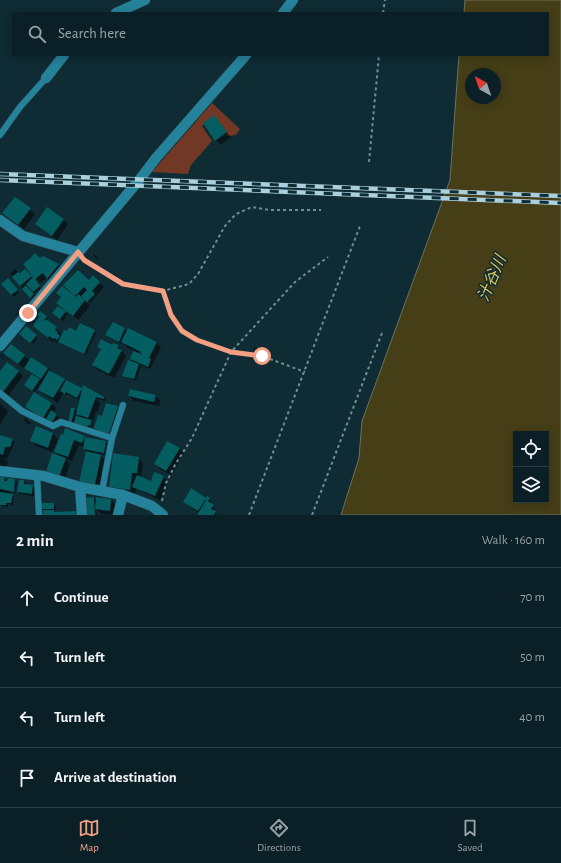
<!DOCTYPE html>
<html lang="en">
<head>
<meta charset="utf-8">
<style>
  :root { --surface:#0b2026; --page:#14282e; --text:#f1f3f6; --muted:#9aa3a7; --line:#2b3e43; --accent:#f39f83 }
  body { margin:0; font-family:"Alegreya Sans","Noto Sans JP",sans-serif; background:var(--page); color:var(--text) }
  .controls { position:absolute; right:12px; bottom:12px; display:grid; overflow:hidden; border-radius:0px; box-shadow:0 2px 10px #0003 }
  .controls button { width:36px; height:36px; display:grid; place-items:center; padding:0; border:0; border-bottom:1px solid var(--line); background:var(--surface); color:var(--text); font:20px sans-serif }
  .compass { position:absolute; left:465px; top:68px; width:36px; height:36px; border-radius:50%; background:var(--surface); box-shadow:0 2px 10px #0003; rotate:320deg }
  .stop { position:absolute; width:12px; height:12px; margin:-9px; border:3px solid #f39f83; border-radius:50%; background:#fff }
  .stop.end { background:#f39f83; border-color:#fff; box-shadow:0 1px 4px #0008 }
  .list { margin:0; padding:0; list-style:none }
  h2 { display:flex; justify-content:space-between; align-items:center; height:52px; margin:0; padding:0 16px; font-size:17px }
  h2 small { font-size:13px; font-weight:400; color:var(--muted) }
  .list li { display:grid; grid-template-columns:26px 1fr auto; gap:12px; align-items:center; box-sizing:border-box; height:60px; padding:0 16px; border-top:1px solid var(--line) }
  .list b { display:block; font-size:15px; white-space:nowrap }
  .list em { font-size:13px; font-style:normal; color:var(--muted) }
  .icon { flex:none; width:22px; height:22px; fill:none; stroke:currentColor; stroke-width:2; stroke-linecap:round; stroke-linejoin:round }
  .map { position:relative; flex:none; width:561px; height:515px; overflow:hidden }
  .search { position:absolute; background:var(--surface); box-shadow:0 2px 10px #0003; left:12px; right:12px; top:12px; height:44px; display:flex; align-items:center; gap:10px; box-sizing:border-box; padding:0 14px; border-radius:0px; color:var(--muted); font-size:15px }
  .sheet { height:292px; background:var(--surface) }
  nav { display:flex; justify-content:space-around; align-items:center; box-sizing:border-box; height:56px; border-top:1px solid var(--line); background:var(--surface); font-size:11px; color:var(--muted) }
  nav a { display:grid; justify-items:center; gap:2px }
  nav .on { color:var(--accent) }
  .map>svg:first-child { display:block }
</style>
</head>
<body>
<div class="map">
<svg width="561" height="515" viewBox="0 0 561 515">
  <rect width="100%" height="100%" fill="#0f2b33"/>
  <polygon fill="#713925" points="212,103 240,129 236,135 228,136 214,117 202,126 212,141 191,165 188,174 152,172"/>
  <path fill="#453e17" stroke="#6c735c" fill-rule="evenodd" d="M465,0H561V515H341L359,458L362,421L450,180L459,55H548V13H464ZM471,74H495V98H471ZM516,434H546V500H516Z"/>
  <g fill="#0007" fill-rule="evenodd">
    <polygon points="214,116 231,137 221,145 216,140"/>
    <polygon points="15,198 35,214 24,229 4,213"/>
    <polygon points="63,219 68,224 57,240 36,224"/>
    <polygon points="94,254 99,259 98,260 93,255"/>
    <polygon points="43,257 59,265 64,269 53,283 47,278 40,283 24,264 41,259"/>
    <polygon points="15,269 20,274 25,270 41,288 34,294 36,296 33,299 10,274"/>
    <polygon points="93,277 104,287 90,303 83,297 82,299 90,306 78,320 62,307 73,294"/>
    <polygon points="10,282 19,292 14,297 2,284"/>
    <polygon points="58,307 67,314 63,321 56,315"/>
    <polygon points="46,317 48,319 47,321 61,333 60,335 62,337 77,332 94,331 96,333 86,355 62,344 59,342 58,343 54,340 53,342 34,326"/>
    <polygon points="113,323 127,331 157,343 161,347 150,369 141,365 136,381 126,377 124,375 135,364 131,359 141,355 141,354 127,347 122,342 121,344 106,335"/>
    <polygon points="23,336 36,336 38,338 33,344"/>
    <path d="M11,345L30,361L48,368L66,382L83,391L103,397L106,400L105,401L95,398L100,403L98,412L96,411L92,427L90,426L89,430L69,423L74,409L78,412L82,395L79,400L68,394L67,395L63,393L58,403L44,394L39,390L42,384L41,383L35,392L25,385L33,374L24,367L23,368L9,357ZM76,413L82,418L75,417Z"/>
    <polygon points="118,346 126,356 114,378 98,370 93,365 101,350 98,347"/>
    <polygon points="255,347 261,352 260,354 253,350"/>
    <polygon points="3,354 9,360 9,361 3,355 2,356 5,361 0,356"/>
    <polygon points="18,371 23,376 8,396 0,389 0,373"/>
    <polygon points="129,396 155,396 160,400 159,406 134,401"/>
    <polygon points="0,404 8,411 0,425"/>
    <polygon points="52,404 56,408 54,413 59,417 54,424 49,420 48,422 31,412 26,407"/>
    <polygon points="117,407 122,411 114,439 95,428 101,417"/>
    <polygon points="25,418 31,423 30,425 24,421"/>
    <polygon points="37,428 53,434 58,439 52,452 36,446 32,441"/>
    <polygon points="61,435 84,437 106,442 108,444 105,455 95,452 94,454 101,456 106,461 100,484 97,483 97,487 80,482 87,451 84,449 84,447 79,445 72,461 65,459 70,464 64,481 52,476 60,457 55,452"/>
    <polygon points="0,436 12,440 15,442 7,459 3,458 8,462 6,470 0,469"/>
    <polygon points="179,448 184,453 171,475 160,469 155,464"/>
    <polygon points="138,458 143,463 141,478 151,482 163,477 168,481 160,500 136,489 135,495 114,492 110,487"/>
    <polygon points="0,477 4,478 6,480 6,482 9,479 15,480 17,482 15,493 10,492 14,497 13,505 8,504 8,507 2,506 0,505"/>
    <polygon points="23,481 26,483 25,485 32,486 35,488 34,496 20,494 18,492"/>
    <polygon points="94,498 97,502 111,500 116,505 114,515 101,514 96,509 97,515 86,515"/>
    <polygon points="205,498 209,499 211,501 210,504 215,508 213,511 217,514 217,515 197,515 199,513 184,502"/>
    <polygon points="53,504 56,506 56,510 53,510 56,513 44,515 42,509"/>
  </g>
  <g fill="#035d61">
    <polygon points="214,115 227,132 215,141 203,123"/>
    <polygon points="15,197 31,208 18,225 2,213"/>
    <polygon points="47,207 64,219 52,236 35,224"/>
    <polygon points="35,253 40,258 43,256 59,264 47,279 43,273 35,279 40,286 33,292 26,284 33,277 23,264 32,257 31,256"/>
    <polygon points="25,269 32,276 20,286 12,277 18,272 20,273"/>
    <polygon points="78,270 89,280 93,275 100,282 92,291 95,294 87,302 81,296 87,290 84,287 75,296 63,285"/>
    <polygon points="8,278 18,290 11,295 1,284"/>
    <polygon points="26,285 34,294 30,298 22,289"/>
    <polygon points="62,286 76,297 78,294 85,300 73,316 56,303 61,297 56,293"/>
    <polygon points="58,306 66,311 60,319 52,313"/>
    <polygon points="40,311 47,316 44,320 45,321 46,319 57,327 55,330 58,332 57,333 60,336 57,340 54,338 53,339 49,336 48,338 33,326 39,316 37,315"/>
    <polygon points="113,322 125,328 119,342 105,335"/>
    <polygon points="80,323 95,330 84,354 58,342 64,330 67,331 69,327 76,331"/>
    <polygon points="26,326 37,335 30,343 19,334"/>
    <polygon points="128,328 157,342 149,358 151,359 148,367 130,359 133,351 144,355 140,353 141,352 121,342"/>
    <polygon points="101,339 112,345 113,343 119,345 117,348 122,350 109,374 92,365 101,349 97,347"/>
    <polygon points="11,344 25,355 18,364 3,353"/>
    <polygon points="31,357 48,368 41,379 24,368"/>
    <polygon points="128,360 139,364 134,379 122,376"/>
    <polygon points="7,362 19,371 3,392 0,389 0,371"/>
    <polygon points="49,370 65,379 53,398 38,390"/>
    <polygon points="32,374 40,379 32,391 24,385"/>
    <polygon points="66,380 82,388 77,398 66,392 65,394 60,391"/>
    <polygon points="83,385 104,397 104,399 96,397 88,418 76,414"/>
    <polygon points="130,389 156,395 154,402 128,396"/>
    <polygon points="34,392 52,403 43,418 25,407"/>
    <polygon points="106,403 118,406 109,434 98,431 98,430 94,428 98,415 102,416"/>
    <polygon points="71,408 75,408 71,424 68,423"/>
    <polygon points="51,410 57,414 52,422 46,419"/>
    <polygon points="76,416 92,420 90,426 88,425 87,429 73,425"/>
    <polygon points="36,426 53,433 48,448 30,441"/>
    <polygon points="65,428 85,436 82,443 74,440 68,457 54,452 61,434 63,435"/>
    <polygon points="0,435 13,439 10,447 5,447 3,455 0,454"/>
    <polygon points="85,437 106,441 104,453 83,449"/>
    <polygon points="167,441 180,448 166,471 154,464"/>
    <polygon points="86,451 101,455 95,485 79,482"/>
    <polygon points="52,453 66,458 59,477 46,472"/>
    <polygon points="113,453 139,457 137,473 132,473 130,490 109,487"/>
    <polygon points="154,472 164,476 155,496 132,487 137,475 151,481"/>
    <polygon points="0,476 5,477 4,481 7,481 8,478 15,479 14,492 0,489"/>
    <polygon points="19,480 24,480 24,484 33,485 32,494 17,492"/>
    <polygon points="191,488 206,498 207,496 210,498 208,501 214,505 211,509 216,511 214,515 197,515 206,500 205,500 198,511 183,502"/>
    <polygon points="0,492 13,494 11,503 6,503 6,505 0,505"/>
    <polygon points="94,497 95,515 85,515 85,498"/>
    <polygon points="96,497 111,499 110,511 95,509"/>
    <rect x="41" y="503" width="13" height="6"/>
    <polygon points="43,510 54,510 54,512 77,511 77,515 43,515"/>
  </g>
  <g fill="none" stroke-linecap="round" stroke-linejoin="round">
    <defs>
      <g id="lane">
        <polyline points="0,135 20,107 46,78"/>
        <polyline points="0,393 22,411 53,426 61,422 112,438"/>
        <polyline points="37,475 39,515"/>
        <polyline points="102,491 112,438 123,405"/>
      </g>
      <g id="street">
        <polyline points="116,13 145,0"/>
        <polyline points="283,13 293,0"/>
        <polyline points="46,78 64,55"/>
        <polyline points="0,220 23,236 78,252"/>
        <polyline points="0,346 140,179 156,158 246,55"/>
        <polyline points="0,471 44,476 80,487 123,495 152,506 163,515"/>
        <polyline points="80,487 82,515"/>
        <polyline points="118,515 123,495"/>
      </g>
    </defs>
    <use href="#lane" stroke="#304951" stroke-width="7"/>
    <use href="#street" stroke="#304951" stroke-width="11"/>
    <g stroke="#6c8e99" stroke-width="2" stroke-dasharray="3 3" stroke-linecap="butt">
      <polyline points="383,13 385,0"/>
      <polyline points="369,162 379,55"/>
      <polyline points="85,260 123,284 163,291 189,284 198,274 225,226 236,214 252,207 270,210 321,210"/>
      <polyline points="163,291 171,315 182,331 197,340 231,352 262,356 305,372"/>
      <polyline points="162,501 166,483 175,465 192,438 231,352 295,282 328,257"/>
      <polyline points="249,515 360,226"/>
      <polyline points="312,515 382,333"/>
    </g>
    <use href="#lane" stroke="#24839b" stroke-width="6"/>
    <use href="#street" stroke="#24839b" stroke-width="10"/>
    <defs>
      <g id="rail">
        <polyline points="0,174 561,196"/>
        <polyline points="0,180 561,203"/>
      </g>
    </defs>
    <use href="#rail" stroke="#a9d0dc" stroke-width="4.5"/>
    <use href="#rail" stroke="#0f2b33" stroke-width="3" stroke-dasharray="9" stroke-linecap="butt"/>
  </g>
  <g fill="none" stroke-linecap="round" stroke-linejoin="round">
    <polyline stroke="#f39f83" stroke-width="5" points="28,313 78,252 84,260 123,284 163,291 171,315 182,331 197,340 231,352 262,356"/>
  </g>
  <g text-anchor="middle" stroke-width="3" stroke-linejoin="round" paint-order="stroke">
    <g font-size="16" font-style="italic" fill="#ddc853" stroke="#0f2b33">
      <text transform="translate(491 278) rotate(-67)" y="6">汁谷川</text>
    </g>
  </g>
</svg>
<div class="controls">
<button><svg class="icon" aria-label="locate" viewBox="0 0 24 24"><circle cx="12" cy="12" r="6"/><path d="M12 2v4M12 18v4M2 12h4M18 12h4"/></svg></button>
<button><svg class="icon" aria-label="layers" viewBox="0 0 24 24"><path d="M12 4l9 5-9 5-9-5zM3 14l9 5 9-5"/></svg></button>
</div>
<svg class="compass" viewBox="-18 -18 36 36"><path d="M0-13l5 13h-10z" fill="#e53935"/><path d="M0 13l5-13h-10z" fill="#9aa3a7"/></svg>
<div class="stop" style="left:262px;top:356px"></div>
<div class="stop end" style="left:28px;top:313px"></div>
<div class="search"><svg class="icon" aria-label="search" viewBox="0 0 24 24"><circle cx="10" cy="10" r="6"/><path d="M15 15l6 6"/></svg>Search here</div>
</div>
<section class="sheet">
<h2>2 min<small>Walk · 160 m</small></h2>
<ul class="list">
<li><svg class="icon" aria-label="ahead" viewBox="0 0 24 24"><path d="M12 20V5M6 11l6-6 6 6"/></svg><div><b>Continue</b></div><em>70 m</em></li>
<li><svg class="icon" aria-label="left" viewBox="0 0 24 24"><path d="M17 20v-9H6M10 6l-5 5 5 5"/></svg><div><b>Turn left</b></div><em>50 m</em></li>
<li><svg class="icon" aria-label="left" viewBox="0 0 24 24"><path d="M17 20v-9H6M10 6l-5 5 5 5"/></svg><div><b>Turn left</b></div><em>40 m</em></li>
<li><svg class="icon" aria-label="arrive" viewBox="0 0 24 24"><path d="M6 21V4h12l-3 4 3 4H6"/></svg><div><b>Arrive at destination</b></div></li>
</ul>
</section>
<nav>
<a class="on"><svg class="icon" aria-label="map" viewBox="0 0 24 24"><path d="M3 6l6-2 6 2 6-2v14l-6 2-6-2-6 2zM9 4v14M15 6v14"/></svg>Map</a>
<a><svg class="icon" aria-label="directions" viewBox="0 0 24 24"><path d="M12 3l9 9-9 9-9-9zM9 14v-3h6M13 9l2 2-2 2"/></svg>Directions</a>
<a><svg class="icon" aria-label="saved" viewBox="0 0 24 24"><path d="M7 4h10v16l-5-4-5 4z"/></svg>Saved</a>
</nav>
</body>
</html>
